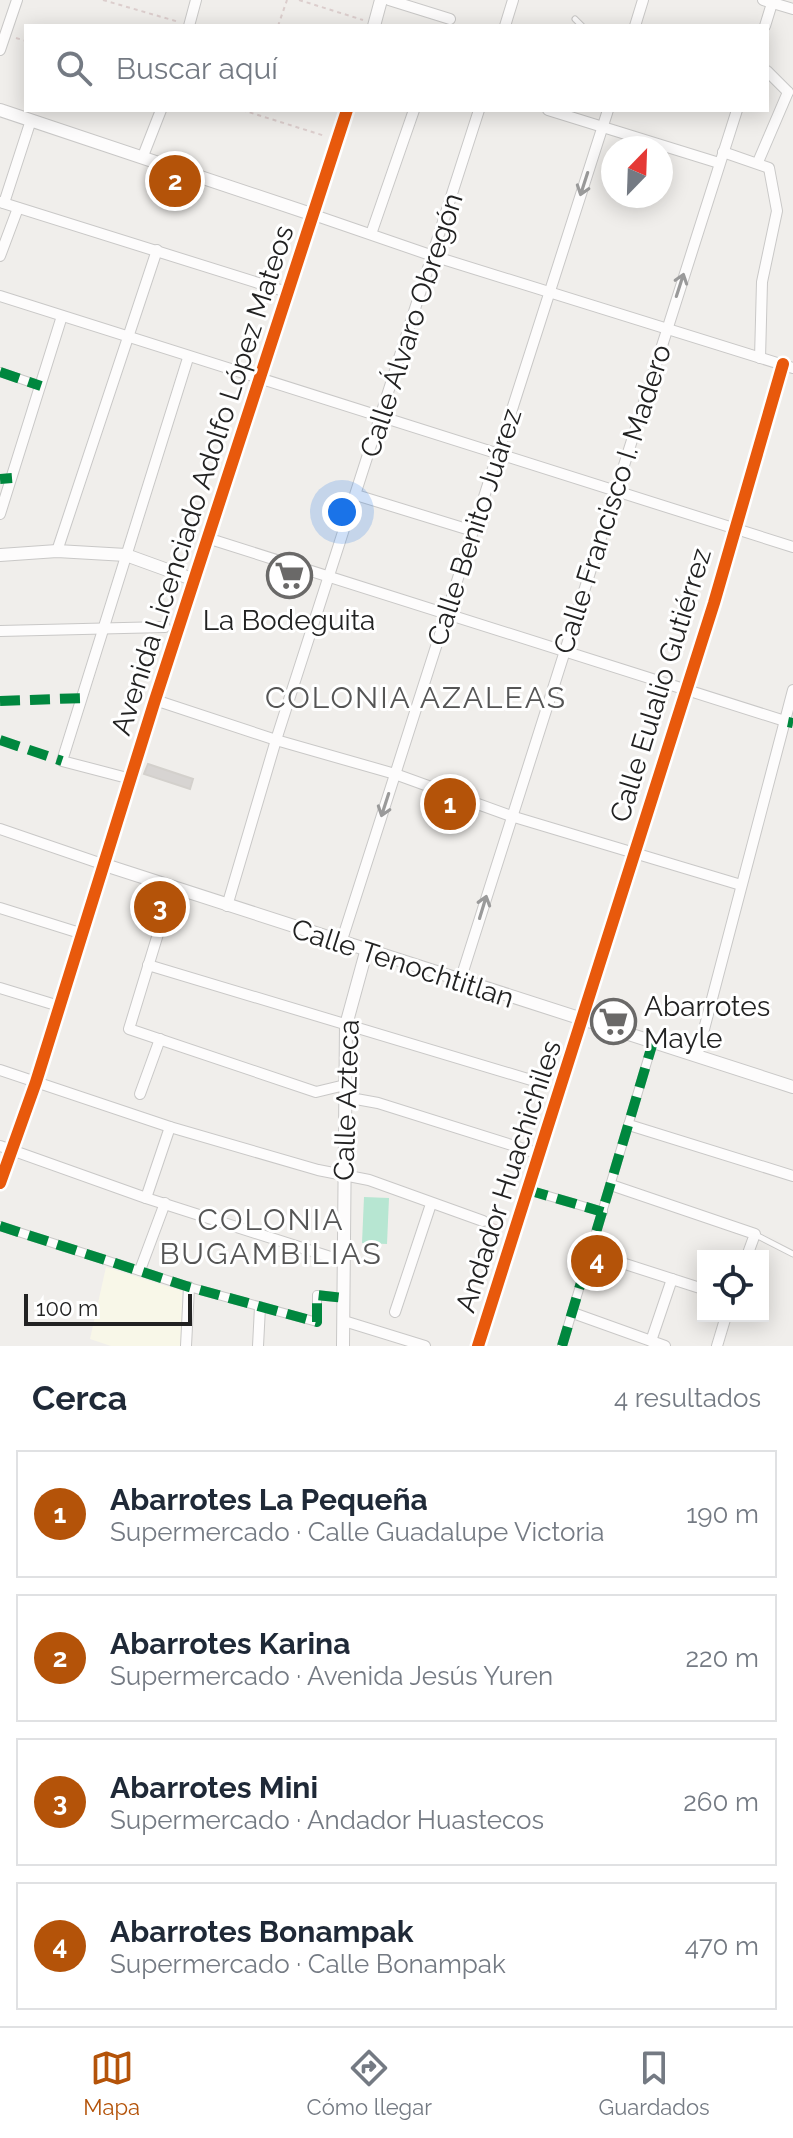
<!DOCTYPE html>
<html lang="es">
<head>
<meta charset="utf-8">
<style>
  :root { --surface:#fff; --page:#f2f2f3; --text:#1f2937; --muted:#747a83; --line:#e0e1e3; --accent:#b45309 }
  body { margin:0; font-family:Raleway,sans-serif; background:var(--page); color:var(--text) }
  .controls { position:absolute; right:24px; bottom:24px; display:grid; overflow:hidden; border-radius:0px; box-shadow:0 4px 20px #0003 }
  .controls button { width:72px; height:72px; display:grid; place-items:center; padding:0; border:0; border-bottom:2px solid var(--line); background:var(--surface); color:var(--text); font:40px sans-serif }
  .compass { position:absolute; left:601px; top:136px; width:72px; height:72px; border-radius:50%; background:var(--surface); box-shadow:0 4px 20px #0003; rotate:23deg }
  .scale { position:absolute; left:24px; bottom:20px; width:168px; box-sizing:border-box; padding-left:8px; border:4px solid #222; border-top:0; font-size:22px; line-height:28px; white-space:nowrap; color:#222; -webkit-text-stroke:6px #fff; paint-order:stroke }
  .you { position:absolute; left:342px; top:512px; width:28px; height:28px; margin:-20px; border:6px solid #fff; border-radius:50%; background:#1a73e8; box-shadow:0 0 0 12px #1a73e833 }
  .badge { display:grid; place-items:center; width:52px; height:52px; border-radius:50%; background:var(--accent); color:#fff; font-size:26px; font-weight:700 }
  .pin { position:absolute; translate:-50% -50%; border:4px solid #fff; box-shadow:0 2px 8px #0006 }
  .list { margin:0; padding:0; list-style:none }
  h2 { display:flex; justify-content:space-between; align-items:center; height:104px; margin:0; padding:0 32px; font-size:34px }
  h2 small { font-size:26px; font-weight:400; color:var(--muted) }
  .list li { display:grid; grid-template-columns:52px 1fr auto; gap:24px; align-items:center; box-sizing:border-box; height:128px; margin:0 16px 16px; padding:0 16px; border:2px solid var(--line); border-radius:0px }
  .list b { display:block; font-size:30px; white-space:nowrap }
  .list p { margin:0; font-size:26px; white-space:nowrap; color:var(--muted) }
  .list em { font-size:26px; font-style:normal; color:var(--muted) }
  .icon { flex:none; width:44px; height:44px; fill:none; stroke:currentColor; stroke-width:2; stroke-linecap:round; stroke-linejoin:round }
  .map { position:relative; flex:none; width:793px; height:1346px; overflow:hidden }
  .search { position:absolute; background:var(--surface); box-shadow:0 4px 20px #0003; left:24px; right:24px; top:24px; height:88px; display:flex; align-items:center; gap:20px; box-sizing:border-box; padding:0 28px; border-radius:0px; color:var(--muted); font-size:30px }
  .sheet { height:680px; background:var(--surface) }
  nav { display:flex; justify-content:space-around; align-items:center; box-sizing:border-box; height:112px; border-top:2px solid var(--line); background:var(--surface); font-size:22px; color:var(--muted) }
  nav a { display:grid; justify-items:center; gap:4px }
  nav .on { color:var(--accent) }
  .map>svg:first-child { display:block }
</style>
</head>
<body>
<div class="map">
<svg width="793" height="1346" viewBox="0 0 793 1346">
  <rect width="100%" height="100%" fill="#f0eeeb"/>
  <polygon fill="#f8f7e8" points="106,1267 182,1291 181,1346 111,1346 90,1339"/>
  <polygon fill="#b7e6d2" points="364,1197 389,1198 387,1244 362,1243"/>
  <polygon fill="#d7d4d2" stroke="#d3d0cc" stroke-width="2" points="148,764 193,779 190,789 144,774"/>
  <g fill="none" stroke-linecap="round" stroke-linejoin="round">
    <defs>
      <g id="service">
        <polyline points="575,19 582,26"/>
        <polyline points="756,1235 793,1254"/>
      </g>
      <g id="pedestrian">
        <polyline points="0,372 41,386"/>
        <polyline points="528,1190 603,1212"/>
        <polyline points="0,1226 189,1287 317,1322 317,1295 344,1298"/>
        <polyline points="562,1346 653,1042"/>
      </g>
      <g id="minor">
        <polyline points="389,0 450,19"/>
        <polyline points="763,0 793,9"/>
        <polyline points="189,26 196,0"/>
        <polyline points="505,26 513,0"/>
        <polyline points="635,26 643,0"/>
        <polyline points="765,26 773,0"/>
        <polyline points="0,50 17,0"/>
        <polyline points="767,71 788,92"/>
        <polyline points="548,110 719,163"/>
        <polyline points="723,152 769,168 777,211 762,282 760,358"/>
        <polyline points="143,156 161,110"/>
        <polyline points="758,162 788,92"/>
        <polyline points="0,202 287,292"/>
        <polyline points="4,203 31,120"/>
        <polyline points="314,215 433,256 793,368"/>
        <polyline points="371,234 414,110"/>
        <polyline points="0,256 18,208"/>
        <polyline points="0,296 793,547"/>
        <polyline points="356,495 473,531"/>
        <polyline points="0,514 62,316"/>
        <polyline points="207,538 788,722"/>
        <polyline points="57,551 157,250"/>
        <polyline points="0,631 165,627"/>
        <polyline points="155,700 276,740 395,774 511,816 741,885"/>
        <polyline points="131,779 62,761 188,358"/>
        <polyline points="0,829 105,865"/>
        <polyline points="172,888 129,1029 316,1092 345,1085"/>
        <polyline points="227,906 276,740 479,110"/>
        <polyline points="0,908 83,934"/>
        <polyline points="341,943 608,110"/>
        <polyline points="148,965 541,1083"/>
        <polyline points="460,981 737,110"/>
        <polyline points="0,988 59,1006"/>
        <polyline points="697,1056 793,690"/>
        <polyline points="0,1070 170,1127 318,1170 369,1180 483,1221"/>
        <polyline points="140,1094 160,1039"/>
        <polyline points="345,1097 378,1103 540,1154"/>
        <polyline points="629,1125 793,1176"/>
        <polyline points="0,1146 146,1198 343,1261"/>
        <polyline points="611,1185 755,1234 747,1256"/>
        <polyline points="146,1198 170,1127"/>
        <polyline points="591,1253 703,1289"/>
        <polyline points="140,1270 165,1203"/>
        <polyline points="395,1312 431,1204"/>
        <polyline points="573,1313 665,1346"/>
        <polyline points="344,1321 425,1346"/>
        <polyline points="651,1341 672,1279"/>
        <polyline points="186,1346 189,1287"/>
        <polyline points="258,1346 260,1307"/>
        <polyline points="478,1346 714,603 783,364"/>
        <polyline points="717,1346 726,1316"/>
      </g>
      <g id="tertiary">
        <polyline points="374,26 381,0"/>
        <polyline points="0,110 314,215"/>
        <polyline points="0,555 57,551 126,555 195,580"/>
        <polyline points="105,865 793,1087"/>
        <polyline points="0,1183 36,1082 155,700 347,110"/>
        <polyline points="343,1346 346,1025 366,952"/>
      </g>
    </defs>
    <use href="#service" stroke="#c9c8c7" stroke-width="7"/>
    <use href="#pedestrian" stroke="#c9c8c7" stroke-width="10"/>
    <use href="#minor" stroke="#c9c8c7" stroke-width="12"/>
    <use href="#tertiary" stroke="#c9c8c7" stroke-width="14"/>
    <g stroke="#dccecd" stroke-width="2" stroke-dasharray="4 4" stroke-linecap="butt">
      <polyline points="103,0 179,22"/>
      <polyline points="299,0 363,20"/>
      <polyline points="278,26 287,0"/>
      <polyline points="16,38 26,41"/>
      <polyline points="242,110 325,136"/>
      <polyline points="493,1224 506,1228"/>
    </g>
    <use href="#service" stroke="#fdfcfc" stroke-width="5"/>
    <use href="#pedestrian" stroke="#fdfcfc" stroke-width="8"/>
    <use href="#minor" stroke="#fdfcfc" stroke-width="10"/>
    <use href="#tertiary" stroke="#fdfcfc" stroke-width="12"/>
    <g stroke="#00873e" stroke-width="10" stroke-dasharray="20 10" stroke-linecap="butt">
      <polyline points="0,372 41,386"/>
      <polyline points="0,479 12,478"/>
      <polyline points="0,701 84,698"/>
      <polyline points="788,722 793,723"/>
      <polyline points="0,740 62,761"/>
      <polyline points="528,1190 603,1212"/>
      <polyline points="0,1226 189,1287 317,1322 317,1295 344,1298"/>
      <polyline points="562,1346 653,1042"/>
    </g>
    <defs>
      <g id="cycleway">
        <polyline points="0,1183 36,1082 155,700 347,110"/>
        <polyline points="478,1346 714,603 783,364"/>
      </g>
    </defs>
    <use href="#cycleway" stroke="#fff" stroke-width="17"/>
    <use href="#cycleway" stroke="#e8590c" stroke-width="12"/>
  </g>
  <defs><path id="oneway-shaft" d="M-6 0H5M1.5-3L5.5 0L1.5 3" fill="none" stroke-width="1.6" stroke-linecap="round" stroke-linejoin="round" transform="scale(2)"/></defs>
  <g stroke="#9a9a9a">
    <use href="#oneway-shaft" transform="translate(584 184) rotate(108)"/>
    <use href="#oneway-shaft" transform="translate(680 285) rotate(-72)"/>
    <use href="#oneway-shaft" transform="translate(385 805) rotate(108)"/>
    <use href="#oneway-shaft" transform="translate(483 907) rotate(-73)"/>
  </g>
  <defs>
    <symbol id="supermarket-ring" viewBox="-11 -11 22 22"><circle r="9.5" fill="#fff" stroke="#6a6968" stroke-width="1.5"/><path d="M-6-5.5h2.5l.6 2H6L4.5 2H-2.5L-4.4-4H-6ZM-1.5 3.2a1.3 1.3 0 1 0 .1 0ZM3 3.2a1.3 1.3 0 1 0 .1 0Z" fill="#6a6968"/></symbol>
  </defs>
  <g fill-rule="evenodd">
    <use href="#supermarket-ring" x="264" y="550" width="51" height="51"/>
    <use href="#supermarket-ring" x="588" y="996" width="51" height="51"/>
  </g>
  <g text-anchor="middle" stroke-width="6" stroke-linejoin="round" paint-order="stroke">
    <g font-size="28" fill="#222" stroke="#fff">
      <text transform="translate(411 325) rotate(-72)" y="10">Calle Álvaro Obregón</text>
      <text transform="translate(202 480) rotate(-72)" y="10">Avenida Licenciado Adolfo López Mateos</text>
      <text transform="translate(612 499) rotate(-72)" y="10">Calle Francisco I. Madero</text>
      <text transform="translate(474 527) rotate(-72)" y="10">Calle Benito Juárez</text>
      <text transform="translate(660 685) rotate(-73)" y="10">Calle Eulalio Gutiérrez</text>
      <text transform="translate(403 963) rotate(18)" y="10">Calle Tenochtitlan</text>
      <text transform="translate(346 1100) rotate(-88)" y="10">Calle Azteca</text>
      <text transform="translate(508 1176) rotate(-72)" y="10">Andador Huachichiles</text>
    </g>
    <g font-size="28" fill="#222" stroke="#fff">
      <text x="289" y="630">La Bodeguita</text>
      <text x="644" y="1016" text-anchor="start">Abarrotes<tspan x="644" dy="32">Mayle</tspan></text>
    </g>
    <g font-size="30" letter-spacing="2" fill="#555" stroke="#fff">
      <text x="416" y="708">COLONIA AZALEAS</text>
      <text x="271" y="1230">COLONIA<tspan x="271" dy="34">BUGAMBILIAS</tspan></text>
    </g>
  </g>
</svg>
<div class="controls">
<button><svg class="icon" aria-label="locate" viewBox="0 0 24 24"><circle cx="12" cy="12" r="6"/><path d="M12 2v4M12 18v4M2 12h4M18 12h4"/></svg></button>
</div>
<svg class="compass" viewBox="-18 -18 36 36"><path d="M0-13l5 13h-10z" fill="#e53935"/><path d="M0 13l5-13h-10z" fill="#747a83"/></svg>
<div class="scale">100 m</div>
<div class="you"></div>
<div class="pin badge" style="left:450px;top:804px">1</div>
<div class="pin badge" style="left:175px;top:181px">2</div>
<div class="pin badge" style="left:160px;top:907px">3</div>
<div class="pin badge" style="left:597px;top:1261px">4</div>
<div class="search"><svg class="icon" aria-label="search" viewBox="0 0 24 24"><circle cx="10" cy="10" r="6"/><path d="M15 15l6 6"/></svg>Buscar aquí</div>
</div>
<section class="sheet">
<h2>Cerca<small>4 resultados</small></h2>
<ul class="list">
<li><span class="badge">1</span><div><b>Abarrotes La Pequeña</b><p>Supermercado · Calle Guadalupe Victoria</p></div><em>190 m</em></li>
<li><span class="badge">2</span><div><b>Abarrotes Karina</b><p>Supermercado · Avenida Jesús Yuren</p></div><em>220 m</em></li>
<li><span class="badge">3</span><div><b>Abarrotes Mini</b><p>Supermercado · Andador Huastecos</p></div><em>260 m</em></li>
<li><span class="badge">4</span><div><b>Abarrotes Bonampak</b><p>Supermercado · Calle Bonampak</p></div><em>470 m</em></li>
</ul>
</section>
<nav>
<a class="on"><svg class="icon" aria-label="map" viewBox="0 0 24 24"><path d="M3 6l6-2 6 2 6-2v14l-6 2-6-2-6 2zM9 4v14M15 6v14"/></svg>Mapa</a>
<a><svg class="icon" aria-label="directions" viewBox="0 0 24 24"><path d="M12 3l9 9-9 9-9-9zM9 14v-3h6M13 9l2 2-2 2"/></svg>Cómo llegar</a>
<a><svg class="icon" aria-label="saved" viewBox="0 0 24 24"><path d="M7 4h10v16l-5-4-5 4z"/></svg>Guardados</a>
</nav>
</body>
</html>
